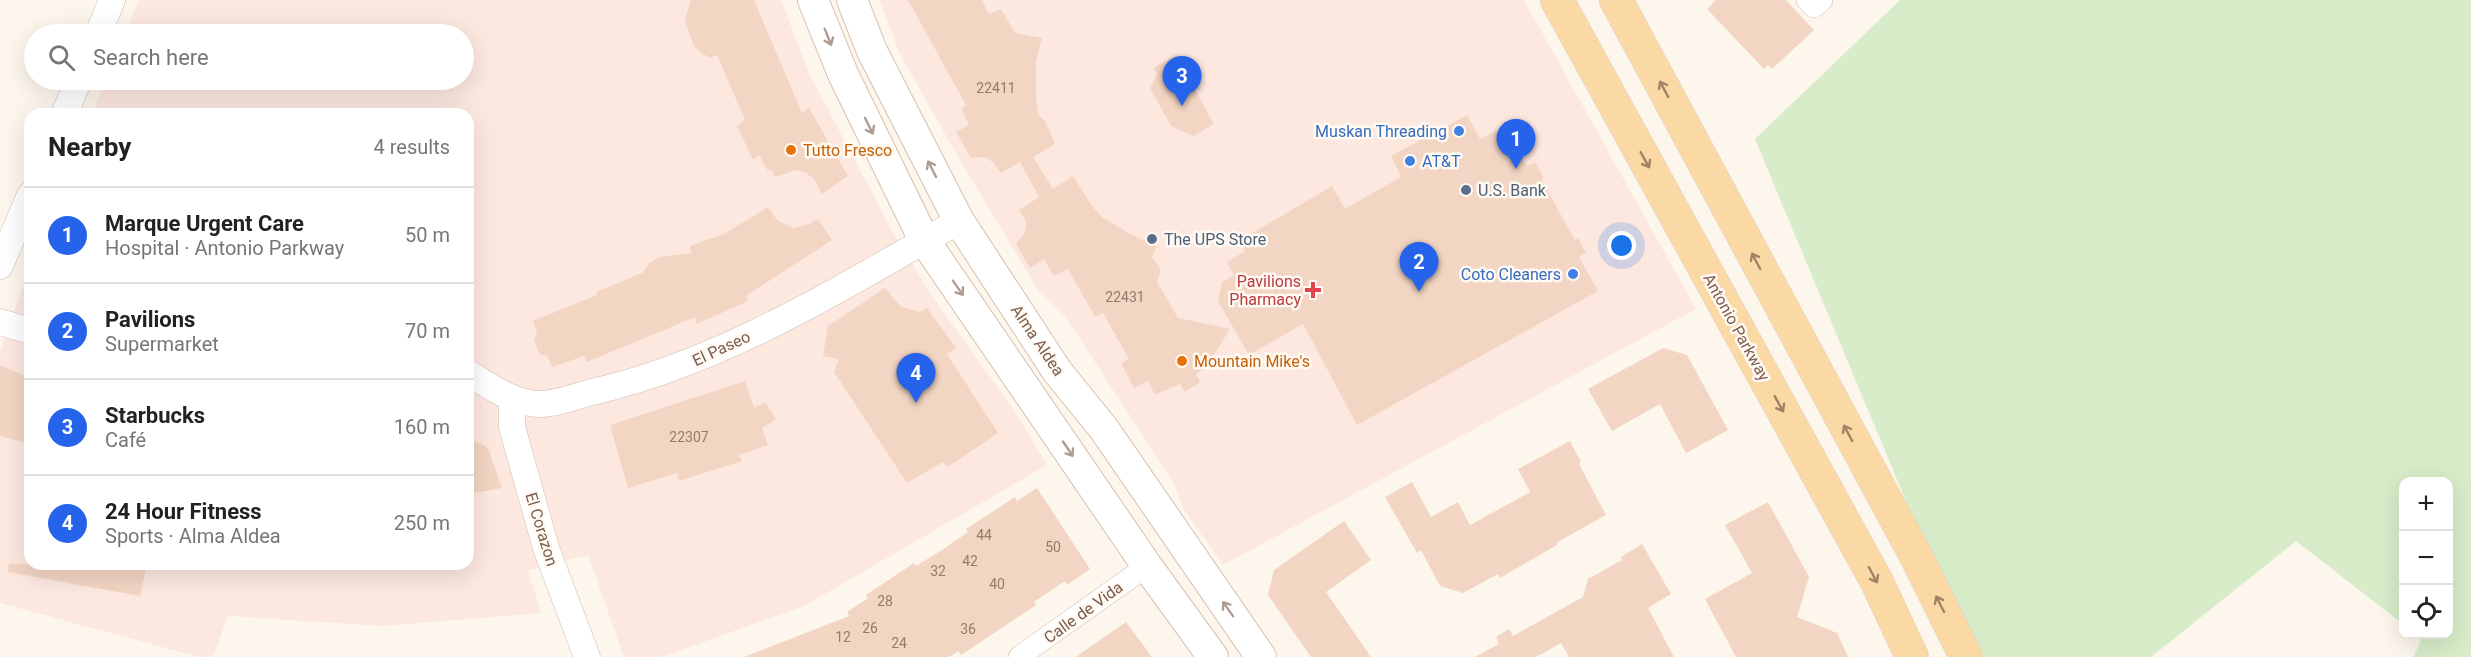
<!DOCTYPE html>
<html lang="en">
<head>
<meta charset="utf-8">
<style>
  :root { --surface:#fff; --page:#f2f2f2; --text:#222; --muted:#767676; --line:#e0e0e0; --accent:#2563eb }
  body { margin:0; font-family:Roboto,sans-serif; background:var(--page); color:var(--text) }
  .controls { position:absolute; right:18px; bottom:18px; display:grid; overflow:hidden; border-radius:12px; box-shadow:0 6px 24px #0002 }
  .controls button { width:54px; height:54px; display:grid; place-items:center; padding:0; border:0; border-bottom:2px solid var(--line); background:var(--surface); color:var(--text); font:30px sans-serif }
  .you { position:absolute; left:1622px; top:246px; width:21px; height:21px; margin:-15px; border:4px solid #fff; border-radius:50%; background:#1a73e8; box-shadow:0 0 0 9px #1a73e833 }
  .badge { display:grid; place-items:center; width:39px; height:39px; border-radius:50%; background:var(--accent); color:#fff; font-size:20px; font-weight:700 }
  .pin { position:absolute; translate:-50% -50px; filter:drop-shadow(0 2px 3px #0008) }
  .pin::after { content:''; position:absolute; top:32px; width:21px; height:18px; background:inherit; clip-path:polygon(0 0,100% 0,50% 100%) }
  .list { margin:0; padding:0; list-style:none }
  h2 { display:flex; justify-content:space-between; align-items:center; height:78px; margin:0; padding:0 24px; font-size:26px }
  h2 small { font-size:20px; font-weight:400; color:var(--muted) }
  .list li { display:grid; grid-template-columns:39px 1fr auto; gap:18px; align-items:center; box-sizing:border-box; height:96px; padding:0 24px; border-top:2px solid var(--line) }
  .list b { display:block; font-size:22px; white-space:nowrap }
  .list p { margin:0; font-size:20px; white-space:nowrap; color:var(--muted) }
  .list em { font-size:20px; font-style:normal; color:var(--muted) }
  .icon { flex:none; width:33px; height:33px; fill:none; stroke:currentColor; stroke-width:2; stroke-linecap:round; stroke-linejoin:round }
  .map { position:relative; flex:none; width:2471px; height:657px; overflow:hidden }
  .search { position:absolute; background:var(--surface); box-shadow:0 6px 24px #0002; left:24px; top:24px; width:450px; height:66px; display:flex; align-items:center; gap:15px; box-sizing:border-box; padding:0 21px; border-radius:33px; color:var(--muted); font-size:22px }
  .panel { position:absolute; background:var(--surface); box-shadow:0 6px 24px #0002; left:24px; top:108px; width:450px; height:462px; border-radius:18px }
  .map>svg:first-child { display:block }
</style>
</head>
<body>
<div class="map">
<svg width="2471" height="657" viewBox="0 0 2471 657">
  <rect width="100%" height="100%" fill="#fdf6ec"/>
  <g fill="#fde8e0">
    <polygon points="139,0 781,0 810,75 889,225 932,296 1016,413 1047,465 806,605 662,657 624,657 588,555 528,570 541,613 383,626 228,616 213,657 199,657 0,603 0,352 30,266 30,564 468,564 468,114 92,114 106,80 464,80 464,34 125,34"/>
    <polygon points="880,0 1524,0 1696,309 1223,565 1184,510 1175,485 1065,316 1039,291 959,159 898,50"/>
  </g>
  <polygon fill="#d8ecc9" points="1900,0 2471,0 2471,657 2413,657 2422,639 2417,635 2448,634 2448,482 2404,482 2403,624 2296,541 2151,657 1971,657 1755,139"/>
  <g fill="#f3d5c3">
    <polygon points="691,0 754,0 802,113 809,108 848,176 822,194 814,179 806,173 797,170 775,177 771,169 768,171 759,155 753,160 737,126 745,120 717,55 711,58 701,53 694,46 690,36 685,20"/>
    <polygon points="908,0 982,0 989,14 1001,9 1015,33 1042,38 1036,61 1036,97 1038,114 1045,121 1055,144 1033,157 1053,189 1073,176 1092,206 1102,217 1130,234 1157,246 1152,257 1161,270 1157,282 1178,318 1230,329 1206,368 1196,374 1200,382 1185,392 1180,384 1155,395 1148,381 1134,388 1121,363 1129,359 1103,313 1095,317 1068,269 1054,276 1044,259 1030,268 1016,244 1024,234 1026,227 1025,219 1019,210 1039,197 1020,162 1001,173 993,162 984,157 971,158 956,132 969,125 961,109 966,105"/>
    <polygon points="1716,0 1786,0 1814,30 1772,69 1768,65 1764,69 1707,9"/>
    <polygon points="1176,55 1214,124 1193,136 1171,126 1150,88 1157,74 1153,68"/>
    <polygon points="1467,115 1480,139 1495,131 1510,135 1527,166 1535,162 1544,178 1541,179 1575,240 1578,238 1586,253 1579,257 1598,291 1357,425 1303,324 1249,355 1218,301 1222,282 1234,275 1227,262 1245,251 1239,241 1332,186 1345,209 1401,177 1391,156"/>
    <polygon points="768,207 777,220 793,228 809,224 818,219 832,240 746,296 748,301 697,324 695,317 587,362 584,356 552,367 547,356 539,354 534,339 537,333 533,321 597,295 596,292 644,272 649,263 660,257 691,253 690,246 724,234"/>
    <polygon points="885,288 901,307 920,312 927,308 956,348 947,354 998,433 948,467 943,462 907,483 834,372 839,359 823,356 828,326"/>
    <polygon points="1663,348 1687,355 1728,430 1686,453 1660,404 1612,431 1588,389"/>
    <polygon points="0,365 30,378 30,444 0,436"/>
    <polygon points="745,381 754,408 765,402 776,419 762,428 768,445 739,455 742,461 679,481 677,473 628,488 610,425"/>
    <polygon points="468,439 484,445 489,451 502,488 468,494"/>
    <polygon points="1570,441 1581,462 1579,464 1606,515 1556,543 1557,545 1500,578 1498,574 1463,593 1440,586 1421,550 1417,553 1385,497 1412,482 1431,517 1458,502 1470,525 1530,492 1518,469"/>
    <polygon points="1037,488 1090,569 1067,585 1065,581 1034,602 1036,605 961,655 958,651 949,657 744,657 849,616 847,612 868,598 866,595 914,563 916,566 942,550 968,532 966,529 1015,497 1017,501"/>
    <polygon points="1768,502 1809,577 1797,617 1837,633 1848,657 1736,657 1705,599 1752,573 1725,525"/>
    <polygon points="1344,521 1371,560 1326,592 1371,657 1311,657 1268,595 1274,570"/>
    <polygon points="1642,544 1671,594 1648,608 1674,657 1569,657 1561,643 1536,657 1475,657 1499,644 1496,637 1509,629 1513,636 1583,597 1588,579 1622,560 1621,557"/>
    <polygon points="9,564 147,564 140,596 8,572"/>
    <polygon points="1126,622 1152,657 1076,657 1097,642"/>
  </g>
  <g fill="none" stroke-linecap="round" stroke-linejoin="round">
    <defs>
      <g id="minor">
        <polyline points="1807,0 1814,7 1822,0"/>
        <polyline points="1019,657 1147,566"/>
      </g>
      <g id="tertiary">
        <polyline points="98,34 112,0"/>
        <polyline points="64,114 79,80"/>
        <polyline points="0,266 30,195"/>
        <polyline points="0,322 30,331"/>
        <path d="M468,373C490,386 512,403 538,404C553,405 577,396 592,392C724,362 842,287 959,221"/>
        <polyline points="512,398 512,427 546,548 587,657"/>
      </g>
      <g id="secondary">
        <polyline points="813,0 843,74 924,240 1147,566 1213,657"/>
        <polyline points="852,0 872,51 959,221 1057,371 1104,429 1261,657"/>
      </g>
      <g id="primary">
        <polyline points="1557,0 1877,582 1912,657"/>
        <polyline points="1616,0 1916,556 1966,657"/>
      </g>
    </defs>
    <use href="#minor" stroke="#d1beb0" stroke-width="22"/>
    <use href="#tertiary" stroke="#d1beb0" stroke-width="27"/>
    <use href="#secondary" stroke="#d6c0b0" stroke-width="32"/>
    <use href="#primary" stroke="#dad1cd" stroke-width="34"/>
    <use href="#minor" stroke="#fff" stroke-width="21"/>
    <use href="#tertiary" stroke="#fff" stroke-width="26"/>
    <use href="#secondary" stroke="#fff" stroke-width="30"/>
    <use href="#primary" stroke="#fbd9a5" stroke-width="33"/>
  </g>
  <defs><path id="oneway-shaft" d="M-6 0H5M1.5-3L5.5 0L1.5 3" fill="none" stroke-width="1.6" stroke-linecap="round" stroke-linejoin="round" transform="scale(1.5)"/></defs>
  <g stroke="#af9d94">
    <use href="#oneway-shaft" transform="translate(828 37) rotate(68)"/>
    <use href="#oneway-shaft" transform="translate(869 126) rotate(64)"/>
    <use href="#oneway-shaft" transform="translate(932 169) rotate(-117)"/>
    <use href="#oneway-shaft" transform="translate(958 288) rotate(55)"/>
    <use href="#oneway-shaft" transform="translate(1068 449) rotate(56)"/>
    <use href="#oneway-shaft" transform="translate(1228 609) rotate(-125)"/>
  </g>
  <g stroke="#a18267">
    <use href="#oneway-shaft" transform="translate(1664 89) rotate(-118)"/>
    <use href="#oneway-shaft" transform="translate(1645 160) rotate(61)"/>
    <use href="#oneway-shaft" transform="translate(1756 261) rotate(-118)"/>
    <use href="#oneway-shaft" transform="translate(1779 404) rotate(61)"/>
    <use href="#oneway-shaft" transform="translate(1848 433) rotate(-118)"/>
    <use href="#oneway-shaft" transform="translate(1873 575) rotate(62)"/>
    <use href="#oneway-shaft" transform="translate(1940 604) rotate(-117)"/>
  </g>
  <g fill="#3f7fe0" stroke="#fffaf3" stroke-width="2">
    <circle cx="1459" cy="131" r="6"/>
    <circle cx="1410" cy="161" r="6"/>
    <circle cx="1573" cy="274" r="6"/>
  </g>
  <g fill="#e8710a" stroke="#fffaf3" stroke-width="2">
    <circle cx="791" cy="150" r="6"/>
    <circle cx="1182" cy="361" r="6"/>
  </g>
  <g fill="#5c6f8a" stroke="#fffaf3" stroke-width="2">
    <circle cx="1466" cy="190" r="6"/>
    <circle cx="1152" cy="239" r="6"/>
  </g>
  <path fill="#e0444e" stroke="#fffaf3" stroke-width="2" d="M1310 281h6v6h6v6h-6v6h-6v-6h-6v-6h6z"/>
  <g text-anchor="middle" stroke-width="5" stroke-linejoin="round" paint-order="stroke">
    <g font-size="14" fill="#987a6a">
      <text x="996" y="93">22411</text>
      <text x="1125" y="302">22431</text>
      <text x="689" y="442">22307</text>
      <text x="984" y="540">44</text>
      <text x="1053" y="552">50</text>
      <text x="970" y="566">42</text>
      <text x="938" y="576">32</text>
      <text x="997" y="589">40</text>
      <text x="885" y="606">28</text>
      <text x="870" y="633">26</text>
      <text x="968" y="634">36</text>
      <text x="843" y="642">12</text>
      <text x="899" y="648">24</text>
    </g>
    <g font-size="16" fill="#366cbe" stroke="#fffaf3" text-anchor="end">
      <text x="1447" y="137">Muskan Threading</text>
      <text x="1422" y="167" text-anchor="start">AT&amp;T</text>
      <text x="1561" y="280">Coto Cleaners</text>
    </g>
    <g font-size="16" fill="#c56008" stroke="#fffaf3" text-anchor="start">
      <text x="803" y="156">Tutto Fresco</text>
      <text x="1194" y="367">Mountain Mike's</text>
    </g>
    <g font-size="16" fill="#4e5e75" stroke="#fffaf3" text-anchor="start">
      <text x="1478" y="196">U.S. Bank</text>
      <text x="1164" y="245">The UPS Store</text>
    </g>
    <g font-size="16" fill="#be3a42" stroke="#fffaf3" text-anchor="end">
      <text x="1301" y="287">Pavilions<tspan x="1301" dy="18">Pharmacy</tspan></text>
    </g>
    <g font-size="16" fill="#7a5c4d" stroke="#fffaf3">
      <text transform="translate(1737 327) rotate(61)" y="6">Antonio Parkway</text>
      <text transform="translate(1038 340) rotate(56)" y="6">Alma Aldea</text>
      <text transform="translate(721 348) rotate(-25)" y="6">El Paseo</text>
      <text transform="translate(542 529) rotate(73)" y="6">El Corazon</text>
      <text transform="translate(1083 612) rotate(-36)" y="6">Calle de Vida</text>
    </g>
  </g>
</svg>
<div class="controls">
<button>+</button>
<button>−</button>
<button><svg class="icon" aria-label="locate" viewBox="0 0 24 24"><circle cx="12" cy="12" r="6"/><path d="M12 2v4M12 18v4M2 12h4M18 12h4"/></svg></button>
</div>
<div class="you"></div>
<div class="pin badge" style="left:1516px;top:169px">1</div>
<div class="pin badge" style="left:1419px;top:292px">2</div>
<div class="pin badge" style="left:1182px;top:106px">3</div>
<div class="pin badge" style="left:916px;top:403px">4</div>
<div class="search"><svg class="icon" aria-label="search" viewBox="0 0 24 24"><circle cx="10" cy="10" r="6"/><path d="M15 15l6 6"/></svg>Search here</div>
<section class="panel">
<h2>Nearby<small>4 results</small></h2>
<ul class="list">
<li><span class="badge">1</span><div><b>Marque Urgent Care</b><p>Hospital · Antonio Parkway</p></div><em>50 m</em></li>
<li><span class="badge">2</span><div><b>Pavilions</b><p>Supermarket</p></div><em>70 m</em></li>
<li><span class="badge">3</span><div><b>Starbucks</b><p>Café</p></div><em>160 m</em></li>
<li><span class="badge">4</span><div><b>24 Hour Fitness</b><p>Sports · Alma Aldea</p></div><em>250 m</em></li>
</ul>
</section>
</div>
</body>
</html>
